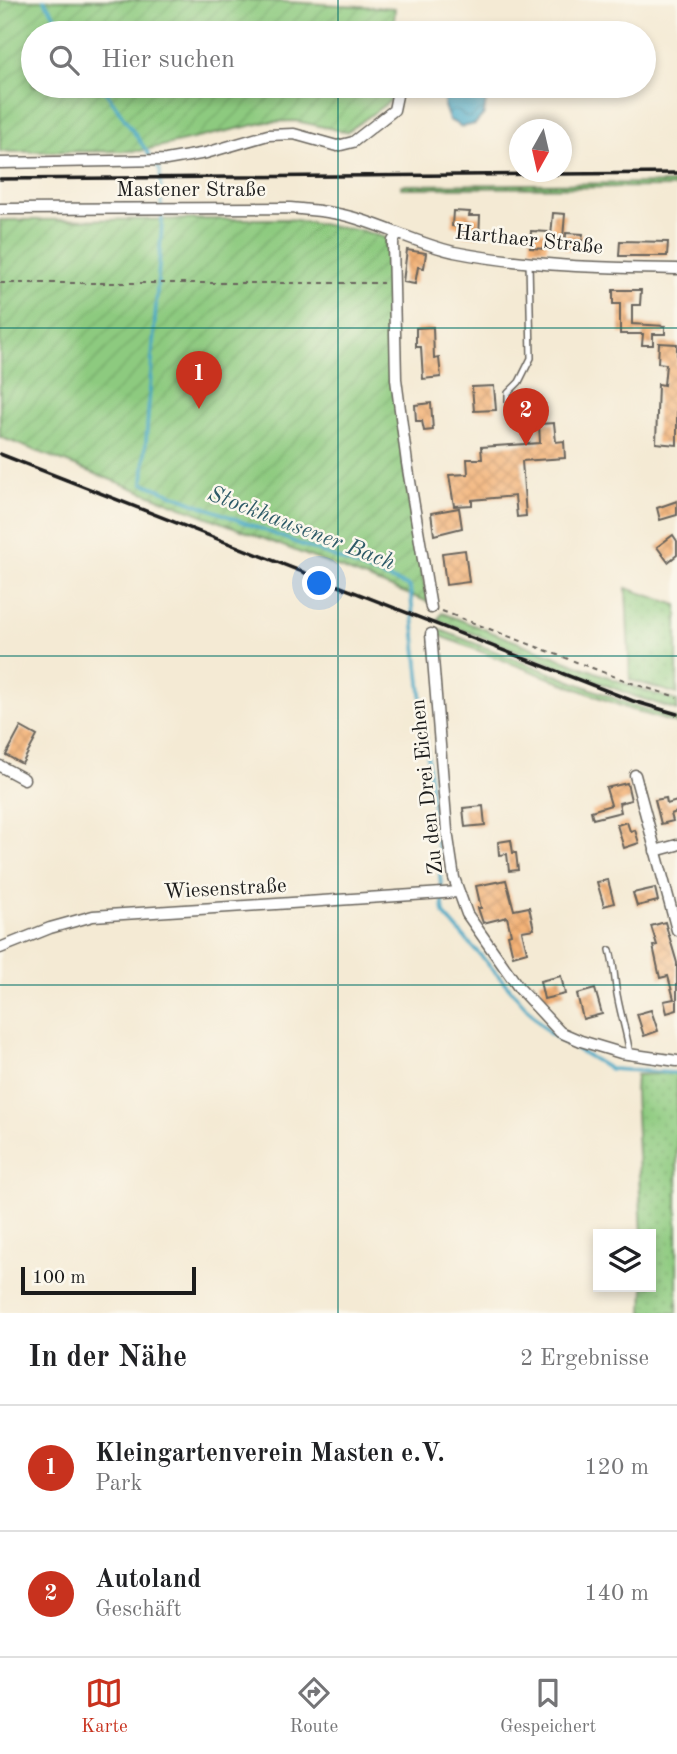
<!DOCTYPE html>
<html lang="de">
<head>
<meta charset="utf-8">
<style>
  :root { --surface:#fff; --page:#f2f2f2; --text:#202124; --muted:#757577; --line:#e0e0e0; --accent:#c8321e }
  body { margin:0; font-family:"Old Standard TT",serif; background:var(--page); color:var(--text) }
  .controls { position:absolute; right:21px; bottom:21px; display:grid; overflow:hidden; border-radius:0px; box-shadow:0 4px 10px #0003 }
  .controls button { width:63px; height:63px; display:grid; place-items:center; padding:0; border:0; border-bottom:2px solid var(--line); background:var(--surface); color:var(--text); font:35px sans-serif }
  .compass { position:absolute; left:509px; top:119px; width:63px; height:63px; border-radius:50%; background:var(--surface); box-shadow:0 4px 10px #0003; rotate:188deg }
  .scale { position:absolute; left:21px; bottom:18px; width:175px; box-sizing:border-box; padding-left:7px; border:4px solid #1c1c1c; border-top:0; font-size:19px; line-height:24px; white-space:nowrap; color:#1c1c1c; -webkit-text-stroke:5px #fbf7ec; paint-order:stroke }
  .you { position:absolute; left:320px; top:584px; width:24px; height:24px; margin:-18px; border:5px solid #fff; border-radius:50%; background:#1a73e8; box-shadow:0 0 0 10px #1a73e833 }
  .badge { display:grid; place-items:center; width:46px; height:46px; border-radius:50%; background:var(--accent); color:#fff; font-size:23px; font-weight:700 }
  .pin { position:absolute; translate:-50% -58px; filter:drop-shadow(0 2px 4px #0008) }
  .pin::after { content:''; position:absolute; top:37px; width:24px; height:21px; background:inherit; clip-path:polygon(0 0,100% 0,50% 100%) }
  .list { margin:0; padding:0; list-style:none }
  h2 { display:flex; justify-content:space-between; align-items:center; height:91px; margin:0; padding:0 28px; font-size:30px }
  h2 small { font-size:23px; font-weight:400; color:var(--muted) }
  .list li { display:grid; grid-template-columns:46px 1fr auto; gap:21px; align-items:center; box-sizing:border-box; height:126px; padding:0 28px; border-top:2px solid var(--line) }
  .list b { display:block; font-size:26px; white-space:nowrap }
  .list p { margin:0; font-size:23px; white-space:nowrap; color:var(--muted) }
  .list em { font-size:23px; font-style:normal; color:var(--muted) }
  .icon { flex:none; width:38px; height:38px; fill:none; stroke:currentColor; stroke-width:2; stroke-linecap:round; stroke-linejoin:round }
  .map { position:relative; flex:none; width:677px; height:1313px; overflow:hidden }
  .search { position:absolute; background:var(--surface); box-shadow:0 4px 10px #0003; left:21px; right:21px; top:21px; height:77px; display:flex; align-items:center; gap:18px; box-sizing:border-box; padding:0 24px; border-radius:38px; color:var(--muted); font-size:26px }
  .sheet { height:343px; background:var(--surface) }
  nav { display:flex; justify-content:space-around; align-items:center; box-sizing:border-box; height:98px; border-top:2px solid var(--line); background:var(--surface); font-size:19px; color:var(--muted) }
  nav a { display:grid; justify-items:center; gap:4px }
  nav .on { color:var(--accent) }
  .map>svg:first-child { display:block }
</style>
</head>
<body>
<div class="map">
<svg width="677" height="1313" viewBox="0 0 677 1313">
  <defs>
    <pattern id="grass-dots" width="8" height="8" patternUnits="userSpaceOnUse" patternTransform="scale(1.75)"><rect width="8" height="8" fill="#8dca7f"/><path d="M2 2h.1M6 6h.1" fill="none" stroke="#79ad6d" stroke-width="1.8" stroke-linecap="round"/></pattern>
    <pattern id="garden-furrows" width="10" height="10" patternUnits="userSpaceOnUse" patternTransform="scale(1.75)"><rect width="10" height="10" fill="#8dca7f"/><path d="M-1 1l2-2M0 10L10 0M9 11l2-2" fill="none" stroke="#79ad6d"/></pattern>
    <pattern id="water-waves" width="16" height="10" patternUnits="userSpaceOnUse" patternTransform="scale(1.75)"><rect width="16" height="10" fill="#45a7c5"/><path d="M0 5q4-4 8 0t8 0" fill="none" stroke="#39879f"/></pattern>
    <pattern id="building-cross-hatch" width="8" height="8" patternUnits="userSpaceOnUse" patternTransform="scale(1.75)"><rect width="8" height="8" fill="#f3b277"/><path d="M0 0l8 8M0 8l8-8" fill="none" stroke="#d09866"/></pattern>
  </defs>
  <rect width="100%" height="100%" fill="#fbf7ec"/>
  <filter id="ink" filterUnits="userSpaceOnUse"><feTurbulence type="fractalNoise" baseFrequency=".0143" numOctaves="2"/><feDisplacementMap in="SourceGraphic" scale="14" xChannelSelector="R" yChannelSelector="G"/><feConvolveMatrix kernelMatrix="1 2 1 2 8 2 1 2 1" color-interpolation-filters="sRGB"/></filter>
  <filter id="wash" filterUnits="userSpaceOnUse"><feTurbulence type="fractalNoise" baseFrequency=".00686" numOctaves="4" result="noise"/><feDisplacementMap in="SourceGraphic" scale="28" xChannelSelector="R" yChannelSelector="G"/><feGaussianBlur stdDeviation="1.57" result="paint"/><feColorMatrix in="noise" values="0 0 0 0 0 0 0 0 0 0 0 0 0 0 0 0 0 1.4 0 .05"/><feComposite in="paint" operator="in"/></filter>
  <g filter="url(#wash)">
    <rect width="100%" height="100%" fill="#f4ead4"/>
    <g fill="url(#grass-dots)" stroke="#54734e" stroke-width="2">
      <polygon points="677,183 677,187 401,188 401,185"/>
      <polygon points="626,588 677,605 677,694 630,680"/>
      <polygon points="442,613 637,688 677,701 677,710 634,696 438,620"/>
      <polygon points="438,629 630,704 677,719 677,724 629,709 438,635"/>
      <polygon points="677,1073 677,1313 643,1313 644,1287 651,1287 651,1234 642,1234 635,1094 636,1075"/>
    </g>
    <g fill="url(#garden-furrows)" stroke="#54734e" stroke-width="2">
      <polygon points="0,0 250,0 395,8 393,33 33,33 33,86 391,86 390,101 347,132 296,121 267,122 140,151 0,152"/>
      <path d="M289,219L363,231L386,238C392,360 400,481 428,602L0,437V220Z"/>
    </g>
    <polygon fill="url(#water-waves)" stroke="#306270" stroke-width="2" points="444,86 488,86 484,114 475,124 462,127 449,120 444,106"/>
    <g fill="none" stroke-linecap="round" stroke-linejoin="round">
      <g stroke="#45a7c5" stroke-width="3.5">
        <polyline points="44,0 67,33"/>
        <polyline points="102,86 150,156"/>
        <polyline points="155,163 160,170 162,223 143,483 410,587 444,914 549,1033 610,1069 677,1073"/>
      </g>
    </g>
    <g id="blocks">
      <g fill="url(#building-cross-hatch)">
        <polygon points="453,211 470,212 469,216 480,216 479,237 460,235 460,227 452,226"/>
        <polygon points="553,213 565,214 563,238 551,237"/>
        <polygon points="531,231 548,232 547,249 530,248"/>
        <polygon points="566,233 583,234 581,250 565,250"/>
        <polygon points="620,241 668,242 667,256 619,256"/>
        <polygon points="407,250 426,253 424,268 418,267 415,284 403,282"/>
        <polygon points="613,290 641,290 640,305 632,305 632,324 665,326 665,334 653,334 653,345 642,345 643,334 620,334 620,304 613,304"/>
        <polygon points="433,327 434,359 439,358 441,377 423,379 421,347 416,347 416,328"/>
        <polygon points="659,343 677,344 677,445 656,443 658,384 664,385 666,364 658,363"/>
        <polygon points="494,386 496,410 474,411 472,387"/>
        <polygon points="431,403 433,430 424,431 422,421 416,421 415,405"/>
        <polygon points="554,423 556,442 564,441 565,458 522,461 526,516 517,517 515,496 472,500 472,505 454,506 449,475 468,474 467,459 482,459 481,447 540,443 539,424"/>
        <polygon points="677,501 677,515 660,520 657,508"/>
        <polygon points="459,508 462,528 434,535 431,513"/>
        <polygon points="673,535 677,541 677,555 668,562 657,547"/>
        <polygon points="465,550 469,582 446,585 442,553"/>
        <polygon points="21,727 37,736 22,764 6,755"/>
        <polygon points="627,783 631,800 619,803 621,812 593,819 591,811 611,805 606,788"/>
        <polygon points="666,798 667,804 677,801 677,812 671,814 673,821 661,824 655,800"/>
        <polygon points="483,806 485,825 465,827 463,808"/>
        <polygon points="627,822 630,831 635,830 639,843 624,848 617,825"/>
        <polygon points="511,840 513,853 516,853 518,870 509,871 507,854 499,855 498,842"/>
        <polygon points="506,880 514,910 529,907 534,929 522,931 527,952 513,956 508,935 511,934 507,917 483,923 478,908 481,908 476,886"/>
        <polygon points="608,880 614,903 604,906 597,882"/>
        <polygon points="655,888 658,901 637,906 633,893"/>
        <polygon points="665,922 677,963 677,1010 667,1013 664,1001 674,999 668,976 660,978 653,946 657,945 651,926"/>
        <polygon points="561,976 565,994 544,999 540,981"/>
        <polygon points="595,989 602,1014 583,1019 577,994"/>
        <polygon points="651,1010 658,1031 644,1036 637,1014"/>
      </g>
    </g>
  </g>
  <g filter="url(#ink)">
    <use href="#blocks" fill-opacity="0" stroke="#68645c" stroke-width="2"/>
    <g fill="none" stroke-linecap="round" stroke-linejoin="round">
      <defs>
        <g id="lane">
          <polyline points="508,413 508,393 519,382 531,358 529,261"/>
          <path d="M610,950C614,965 614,973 616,988C619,1011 627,1032 630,1055"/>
        </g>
        <g id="street">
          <polyline points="0,163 166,160 206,153 268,135 294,134 337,146 353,142 394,110 399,86"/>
          <path d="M0,209L290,208C313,210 336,212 358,219C391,229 420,244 454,252C524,266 605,268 677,269"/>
          <polyline points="398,234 393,241 396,379 407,463 431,608"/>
          <polyline points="431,634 447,831 454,878 467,914 519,988 560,1032 581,1041 621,1053 677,1061"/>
          <polyline points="0,766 24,779"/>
          <polyline points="635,775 677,930"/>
          <polyline points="655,851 677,845"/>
          <polyline points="0,948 50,928 93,916 458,892"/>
        </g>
      </defs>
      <use href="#lane" stroke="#68645c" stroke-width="8"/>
      <use href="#street" stroke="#68645c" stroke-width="13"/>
      <g stroke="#68645c" stroke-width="2" stroke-dasharray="5 5" stroke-linecap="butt">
        <polyline points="0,283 383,283"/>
        <polyline points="442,611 637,685 677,697"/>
      </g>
      <use href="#lane" stroke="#fff" stroke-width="5"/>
      <use href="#street" stroke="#fff" stroke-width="10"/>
      <g stroke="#1c1c1c" stroke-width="3.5">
        <polyline points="0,179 677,173"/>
        <polyline points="0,454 633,701 677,714"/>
      </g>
    </g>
  </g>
  <path fill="none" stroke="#0f766e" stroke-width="2" stroke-opacity="0.55" d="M338,0V33M338,86V1313M0,328H677M0,656H677M0,985H677"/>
  <g text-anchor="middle" stroke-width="5" stroke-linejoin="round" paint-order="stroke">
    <g font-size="21" fill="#1c1c1c" stroke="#fbf7ec">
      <text x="191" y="196">Mastener Straße</text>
      <text transform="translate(529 239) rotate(6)" y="7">Harthaer Straße</text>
      <text transform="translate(426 787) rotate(-96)" y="7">Zu den Drei Eichen</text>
      <text transform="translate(225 888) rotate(-3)" y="7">Wiesenstraße</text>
    </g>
    <g font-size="23" font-style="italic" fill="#2e5b68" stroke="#fbf7ec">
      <text transform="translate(302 527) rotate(21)" y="8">Stockhausener Bach</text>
    </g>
  </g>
</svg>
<div class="controls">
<button><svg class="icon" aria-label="layers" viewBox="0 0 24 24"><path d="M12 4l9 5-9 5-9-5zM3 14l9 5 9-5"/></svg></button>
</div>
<svg class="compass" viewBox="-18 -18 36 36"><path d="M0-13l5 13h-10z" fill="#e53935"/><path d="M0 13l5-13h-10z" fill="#757577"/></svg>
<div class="scale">100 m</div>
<div class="you"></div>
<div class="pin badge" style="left:199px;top:409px">1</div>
<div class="pin badge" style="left:526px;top:446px">2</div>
<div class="search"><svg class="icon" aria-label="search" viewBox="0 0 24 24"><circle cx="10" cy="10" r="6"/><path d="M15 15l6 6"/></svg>Hier suchen</div>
</div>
<section class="sheet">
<h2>In der Nähe<small>2 Ergebnisse</small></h2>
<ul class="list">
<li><span class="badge">1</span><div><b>Kleingartenverein Masten e.V.</b><p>Park</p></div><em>120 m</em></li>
<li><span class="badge">2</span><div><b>Autoland</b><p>Geschäft</p></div><em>140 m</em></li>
</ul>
</section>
<nav>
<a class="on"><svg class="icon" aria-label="map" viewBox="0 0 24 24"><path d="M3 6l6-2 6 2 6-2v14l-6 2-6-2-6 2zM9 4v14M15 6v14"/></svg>Karte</a>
<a><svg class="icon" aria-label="directions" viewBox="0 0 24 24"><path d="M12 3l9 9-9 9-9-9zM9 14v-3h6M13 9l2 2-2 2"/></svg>Route</a>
<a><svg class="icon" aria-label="saved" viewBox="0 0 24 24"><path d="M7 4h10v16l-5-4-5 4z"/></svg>Gespeichert</a>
</nav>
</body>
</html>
